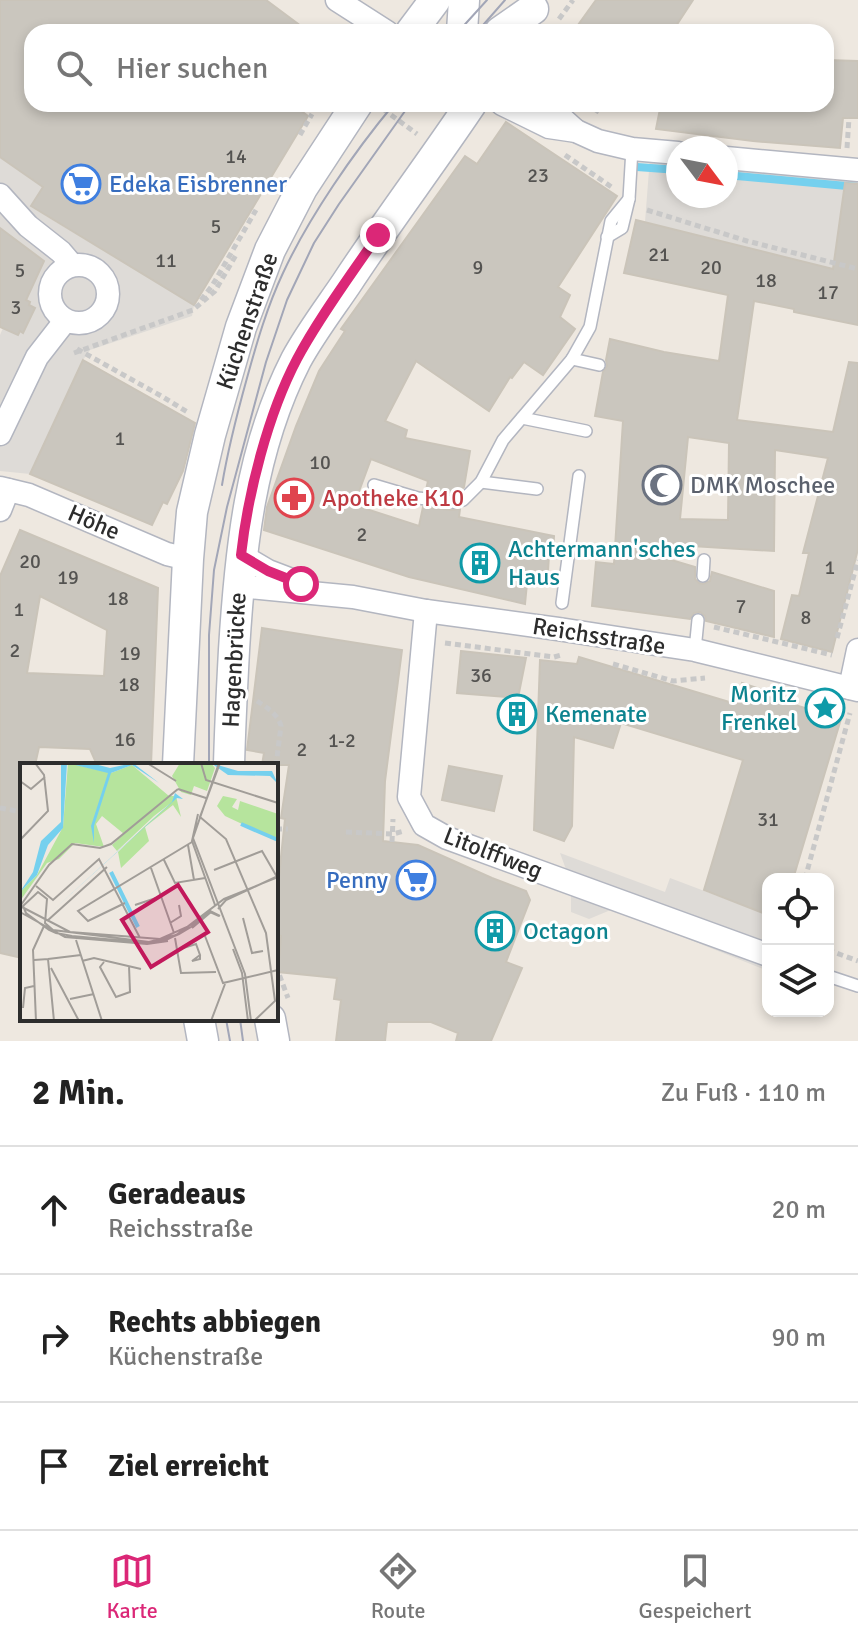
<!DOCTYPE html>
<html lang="de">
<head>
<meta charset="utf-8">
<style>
  :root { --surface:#fff; --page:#f6f6f6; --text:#222; --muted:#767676; --line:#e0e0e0; --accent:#db2777 }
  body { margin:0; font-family:Signika,sans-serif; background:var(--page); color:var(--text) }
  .controls { position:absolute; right:24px; bottom:24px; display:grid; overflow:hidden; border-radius:16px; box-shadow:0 4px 12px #0003 }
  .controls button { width:72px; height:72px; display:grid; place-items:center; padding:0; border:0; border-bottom:2px solid var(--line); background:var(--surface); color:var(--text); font:40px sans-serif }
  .compass { position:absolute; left:666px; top:136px; width:72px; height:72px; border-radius:50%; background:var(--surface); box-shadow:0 4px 12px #0003; rotate:122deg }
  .stop { position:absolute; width:24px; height:24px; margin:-18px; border:6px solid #db2777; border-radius:50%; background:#fff }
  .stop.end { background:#db2777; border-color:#fff; box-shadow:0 2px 8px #0008 }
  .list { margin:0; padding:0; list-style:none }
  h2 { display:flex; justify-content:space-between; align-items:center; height:104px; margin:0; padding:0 32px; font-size:34px }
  h2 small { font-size:26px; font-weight:400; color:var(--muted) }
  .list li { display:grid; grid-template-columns:52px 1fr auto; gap:24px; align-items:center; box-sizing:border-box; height:128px; padding:0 32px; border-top:2px solid var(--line) }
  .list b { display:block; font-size:30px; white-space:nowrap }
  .list p { margin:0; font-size:26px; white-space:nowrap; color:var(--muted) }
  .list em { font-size:26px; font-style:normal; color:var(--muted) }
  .icon { flex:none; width:44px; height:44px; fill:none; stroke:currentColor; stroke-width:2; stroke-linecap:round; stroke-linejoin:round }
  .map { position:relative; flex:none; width:858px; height:1041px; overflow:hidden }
  .search { position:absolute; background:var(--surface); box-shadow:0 4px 12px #0003; left:24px; right:24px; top:24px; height:88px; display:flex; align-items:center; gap:20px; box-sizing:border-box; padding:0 28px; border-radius:24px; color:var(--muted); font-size:30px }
  .sheet { height:488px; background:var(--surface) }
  nav { display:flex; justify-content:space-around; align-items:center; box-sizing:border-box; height:112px; border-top:2px solid var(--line); background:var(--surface); font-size:22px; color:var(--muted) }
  nav a { display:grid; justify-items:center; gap:4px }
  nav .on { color:var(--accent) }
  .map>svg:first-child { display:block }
</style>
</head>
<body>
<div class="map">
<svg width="858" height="1041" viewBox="0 0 858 1041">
  <rect width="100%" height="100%" fill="#eee8e0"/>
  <g fill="#dedbd7">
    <polygon points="0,157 43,187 31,207 194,305 192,316 90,350 83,360 30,474 0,471 0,335 3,328 18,335 20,331 23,332 34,308 29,305 30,302 26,300 44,261 0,228"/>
    <polygon points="650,157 678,161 678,196 726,196 726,166 858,181 858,197 843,195 838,235 858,276 645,222"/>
    <polygon points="560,853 665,892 670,878 768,915 768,955 763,969 613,909 589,919 571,912 571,883"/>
  </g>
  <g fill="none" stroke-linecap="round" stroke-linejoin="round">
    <g stroke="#75d0ee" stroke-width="8">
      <polyline points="637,167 678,170"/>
      <polyline points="726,175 858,187"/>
    </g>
  </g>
  <g fill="#cac6be" stroke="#cac4b9" stroke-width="2" fill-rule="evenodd">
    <polygon points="0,0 266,0 309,32 32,32 32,104 292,104 308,116 194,305 31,206 43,187 0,157"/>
    <polygon points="596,0 693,0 672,32 573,32"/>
    <polygon points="826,60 858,61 858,118 843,118 840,148 753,141 656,129 661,104 826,104"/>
    <polygon points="506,122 617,196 558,287 570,295 560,317 575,329 543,375 524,362 512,378 510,377 489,411 416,361 385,421 407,430 405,438 470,451 464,487 459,492 452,493 426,490 428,481 371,459 354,505 419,526 423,507 451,510 460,509 459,517 554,536 553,555 549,555 548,571 528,573 525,604 409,577 264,530 267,507 296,426 319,371 345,331 341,329 465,156 477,164"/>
    <path d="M845,183L858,184V325L794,312V309L754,301L737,420L833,432L849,362L858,363V549L832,652L781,639L792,595L799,596L809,553H803L828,458L775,450L774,551L643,543L641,551L695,567V579L699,583L703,584L710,581L712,572L774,591V637L706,621L705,616L700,612L694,613L690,619L592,606L596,562L614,564L623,421L595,416L603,372L607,366L606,360L610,339L664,352L719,361L728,295L624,273L636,220L833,269ZM688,437L729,443L728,520L680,519Z"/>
    <polygon points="0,228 44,261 26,300 30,302 29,305 35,308 23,333 20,331 18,335 0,327"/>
    <polygon points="83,360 195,423 183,471 167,504 163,502 152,525 30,474"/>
    <path d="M20,530L158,588L151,765H97L90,749L39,747L35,765H22V958L0,953V576ZM40,596L107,630L104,676L27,673Z"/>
    <polygon points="262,628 402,650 385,781 383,841 418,845 492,878 526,891 530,900 506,962 522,968 491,1041 456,1041 458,1033 431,1022 387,1022 385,1041 336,1041 341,1000 334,999 337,978 278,972 281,936 276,935 276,904 285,819 281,818 289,765 262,765 264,753 247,750"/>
    <polygon points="461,651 526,658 518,698 457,693"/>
    <polygon points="579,657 736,704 742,683 763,690 762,695 841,719 793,879 768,879 768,915 704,890 743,760 621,723 613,748 574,737 572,826 564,841 534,830 540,660 577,664"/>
    <polygon points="449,766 502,776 494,811 442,800"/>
  </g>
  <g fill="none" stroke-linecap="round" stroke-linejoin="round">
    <defs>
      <g id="lane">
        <polyline points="607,237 622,228 629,199 632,149"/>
        <polyline points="572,359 599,365"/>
        <polyline points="522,418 586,431"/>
        <polyline points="481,482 537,489"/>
        <polyline points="374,485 418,498 452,502 463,500 481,482 503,440 572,359 590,327 611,221 629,199"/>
        <polyline points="703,576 704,560"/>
        <polyline points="562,603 579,476"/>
        <polyline points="695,650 698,620"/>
        <polyline points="828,976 858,986"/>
      </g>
      <g id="street">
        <polyline points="337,0 387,32"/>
        <polyline points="502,104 549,127 576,131 598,141 632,149 678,153"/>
        <polyline points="546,104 576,131"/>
        <polyline points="726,158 858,170"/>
        <polyline points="0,195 28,226 61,252 72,265"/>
        <circle cx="79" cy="294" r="29"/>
        <polyline points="0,434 37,357 65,321"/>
        <polyline points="0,488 29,495 167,554 188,559"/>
        <polyline points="0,510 8,490"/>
        <polyline points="241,555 268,571 302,584"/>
        <polyline points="238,586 353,597 426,611 558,629 695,650 858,690"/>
        <polyline points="426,611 409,797 424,825 447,838 768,955"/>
        <polyline points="850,688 858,650"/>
      </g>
      <g id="secondary">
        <polyline points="411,32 435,0"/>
        <polyline points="462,32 464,0"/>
        <polyline points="500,32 533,9"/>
        <polyline points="178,765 188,559 192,512 210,435 241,327 270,250 302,188 357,104"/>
        <path d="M229,765C230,726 232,688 234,650C240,551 250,450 296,360C310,334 329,309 346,284C386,223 430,165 471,104"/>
        <polyline points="199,1019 203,1041"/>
        <polyline points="270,1019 274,1041"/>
      </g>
    </defs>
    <use href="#lane" stroke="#b3b6c0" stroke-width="14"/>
    <use href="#street" stroke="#b3b6c0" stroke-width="25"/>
    <use href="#secondary" stroke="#b3b6c0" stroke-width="33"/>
    <g stroke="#c8c8c8" stroke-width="5" stroke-dasharray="6 4" stroke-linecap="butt">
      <polyline points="559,19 573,0"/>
      <polyline points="586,104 599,112"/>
      <polyline points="383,109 417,134"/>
      <polyline points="300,135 312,114"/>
      <polyline points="847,148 849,118"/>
      <polyline points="565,155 613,188"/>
      <polyline points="647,210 747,241 858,269"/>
      <polyline points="201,300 212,286 256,210"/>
      <polyline points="77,349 163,397 189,413"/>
      <polyline points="74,353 193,310 215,291 236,255"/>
      <polyline points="714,627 832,655"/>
      <polyline points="837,638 858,560"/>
      <polyline points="445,643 554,657 561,655"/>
      <polyline points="613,664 673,681 705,678"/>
      <path d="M257,701C266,707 278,714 281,726L276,765"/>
      <polyline points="0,808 22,812"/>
      <polyline points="276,829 288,829"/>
      <polyline points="346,832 393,834 404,831"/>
      <polyline points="392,842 393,819"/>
      <polyline points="805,879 850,713"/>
      <polyline points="828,950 858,961"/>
      <polyline points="276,966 288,998"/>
    </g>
    <use href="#lane" stroke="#fff" stroke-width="11"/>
    <use href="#street" stroke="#fff" stroke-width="22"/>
    <use href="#secondary" stroke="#fff" stroke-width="30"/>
    <g stroke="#a2a6b7" stroke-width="2">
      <polyline points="458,32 487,0"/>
      <polyline points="477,32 505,0"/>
      <path d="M222,485C228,449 237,414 247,378C257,342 267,307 283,273C309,217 354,152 394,104"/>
      <polyline points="209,765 209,635 214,570 227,507 266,362 287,300 314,243 339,204 410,104"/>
      <polyline points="226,1019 230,1041"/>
      <polyline points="240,1019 243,1041"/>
    </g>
  </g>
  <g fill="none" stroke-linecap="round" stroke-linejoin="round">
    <path stroke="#db2777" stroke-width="10" d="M301,584L268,571L241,555C248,493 268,414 297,359C320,316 351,275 378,235"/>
  </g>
  <defs>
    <symbol id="supermarket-ring" viewBox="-11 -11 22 22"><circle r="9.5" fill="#fff" stroke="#3f7fe0" stroke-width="1.5"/><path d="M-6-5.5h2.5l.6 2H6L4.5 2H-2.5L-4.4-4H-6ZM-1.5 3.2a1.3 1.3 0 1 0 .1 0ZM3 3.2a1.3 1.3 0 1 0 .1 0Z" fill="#3f7fe0"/></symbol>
    <symbol id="mosque-ring" viewBox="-11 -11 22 22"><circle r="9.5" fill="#fff" stroke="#6b7280" stroke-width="1.5"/><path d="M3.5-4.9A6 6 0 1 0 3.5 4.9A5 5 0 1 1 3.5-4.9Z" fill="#6b7280"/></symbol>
    <symbol id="pharmacy-ring" viewBox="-11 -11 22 22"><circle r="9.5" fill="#fff" stroke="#e0444e" stroke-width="1.5"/><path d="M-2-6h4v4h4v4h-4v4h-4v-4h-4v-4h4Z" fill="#e0444e"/></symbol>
    <symbol id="building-ring" viewBox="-11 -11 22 22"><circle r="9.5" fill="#fff" stroke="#0f9aa8" stroke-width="1.5"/><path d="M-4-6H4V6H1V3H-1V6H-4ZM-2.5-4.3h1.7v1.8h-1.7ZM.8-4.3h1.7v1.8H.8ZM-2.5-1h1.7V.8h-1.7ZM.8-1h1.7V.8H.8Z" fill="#0f9aa8"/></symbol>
    <symbol id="sight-ring" viewBox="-11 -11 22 22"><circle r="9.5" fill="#fff" stroke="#0f9aa8" stroke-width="1.5"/><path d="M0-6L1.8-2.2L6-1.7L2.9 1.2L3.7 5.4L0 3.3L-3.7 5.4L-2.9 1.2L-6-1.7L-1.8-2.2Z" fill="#0f9aa8"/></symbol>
  </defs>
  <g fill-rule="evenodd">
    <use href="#supermarket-ring" x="59" y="162" width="44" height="44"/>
    <use href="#mosque-ring" x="640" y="463" width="44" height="44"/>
    <use href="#pharmacy-ring" x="272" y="476" width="44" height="44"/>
    <use href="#building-ring" x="458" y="541" width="44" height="44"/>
    <use href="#sight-ring" x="803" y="686" width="44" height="44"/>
    <use href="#building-ring" x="495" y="692" width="44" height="44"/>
    <use href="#supermarket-ring" x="394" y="858" width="44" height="44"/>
    <use href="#building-ring" x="473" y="909" width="44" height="44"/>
  </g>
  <g text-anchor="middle" stroke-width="6" stroke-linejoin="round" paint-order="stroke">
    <g font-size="20" fill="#545351">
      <text x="236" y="163">14</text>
      <text x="538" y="182">23</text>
      <text x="216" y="233">5</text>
      <text x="659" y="261">21</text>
      <text x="166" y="267">11</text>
      <text x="478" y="274">9</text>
      <text x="711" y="274">20</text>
      <text x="20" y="277">5</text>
      <text x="766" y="287">18</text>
      <text x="828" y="299">17</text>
      <text x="16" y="314">3</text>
      <text x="120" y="445">1</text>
      <text x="320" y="469">10</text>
      <text x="362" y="541">2</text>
      <text x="30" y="568">20</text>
      <text x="830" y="574">1</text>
      <text x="68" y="584">19</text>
      <text x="118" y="605">18</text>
      <text x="741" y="613">7</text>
      <text x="19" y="616">1</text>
      <text x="806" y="624">8</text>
      <text x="15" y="657">2</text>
      <text x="130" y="660">19</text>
      <text x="481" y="682">36</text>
      <text x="129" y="691">18</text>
      <text x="125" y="746">16</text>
      <text x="342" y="747">1-2</text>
      <text x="302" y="756">2</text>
      <text x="768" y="826">31</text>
    </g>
    <g font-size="24" fill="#366cbe" stroke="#fff" text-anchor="start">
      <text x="109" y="192">Edeka Eisbrenner</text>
      <text x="388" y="888" text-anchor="end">Penny</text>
    </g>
    <g font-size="24" fill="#2d2d2d" stroke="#fff">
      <text transform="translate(247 321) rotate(-71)" y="8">Küchenstraße</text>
      <text transform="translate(94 522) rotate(23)" y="8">Höhe</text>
      <text transform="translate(599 636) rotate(9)" y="8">Reichsstraße</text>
      <text transform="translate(234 660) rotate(-87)" y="8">Hagenbrücke</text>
      <text transform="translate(493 853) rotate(21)" y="8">Litolffweg</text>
    </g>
    <g font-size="24" fill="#5b616d" stroke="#fff" text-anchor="start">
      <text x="690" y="493">DMK Moschee</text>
    </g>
    <g font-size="24" fill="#be3a42" stroke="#fff" text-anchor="start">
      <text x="322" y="506">Apotheke K10</text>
    </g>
    <g font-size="24" fill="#0d838f" stroke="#fff" text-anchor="start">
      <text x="508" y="557">Achtermann'sches<tspan x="508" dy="28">Haus</tspan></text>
      <text x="797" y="702" text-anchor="end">Moritz<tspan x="797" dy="28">Frenkel</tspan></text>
      <text x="545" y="722">Kemenate</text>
      <text x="523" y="939">Octagon</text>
    </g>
  </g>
  <g transform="translate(20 763)">
    <rect width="258" height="258" fill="#eee8e0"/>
    <path d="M48,0L91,10L112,2L149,33H156L161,54L153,42L125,64L129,78L101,105L98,89L125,63L151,40L134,53L97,88L92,82L104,71L82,53L76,61L84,84L55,80L39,96L27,100L0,138V129L17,112L43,64ZM160,0H191L195,5L187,28L174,23L171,32L161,29L152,13ZM203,33L217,36L212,44L218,47L220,38L258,51V78L205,53L197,43Z" fill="#b6e49d"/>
    <path d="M41,0H71L90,5L113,0L139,20L112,2L91,10L74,63V80L71,63L88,10L47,0L43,65L28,82L17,112L0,129L13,109L21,78L41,59ZM191,0L218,8H252L258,21L250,13L208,12ZM155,30L163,36L157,35L31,149L152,39Z" fill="#75d0ee"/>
    <path fill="none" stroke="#75d0ee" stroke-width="4" d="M221,61L258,77M91,109L118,164"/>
    <path fill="none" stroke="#a19d98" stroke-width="2" d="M127,0L156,18M181,0L186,17L258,40M199,0L173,75L225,211L231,258M200,0L180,54L206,76L246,170L255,238L234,258M0,18L11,26L25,14M158,26L186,35M178,51L172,78L195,142M0,77L28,48L24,12L15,0M168,82L174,117M144,97L155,120L185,115M131,105L154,170M194,107L242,88L257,114M16,123L33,137L79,96L120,175M105,140L68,158L58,148L172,79M1,142L29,102L52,81L80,85L91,81L158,26M115,142L139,134M0,143L50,169L140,176L167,164L204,136L258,114M198,146L206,137L258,113M0,149L45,174L127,181L148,178M199,153L190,149L171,164L159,171L152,174L148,176L141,178L129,180L52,173L36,170L29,167L6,150L3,143L18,129L27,136L25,160L33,167L129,179L156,172L190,148L200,153M223,155L232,190L243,188M27,158L87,104M150,160L161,153L159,142M172,165L191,149M185,173L203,220L258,207M155,175L161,210L196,209M56,177L82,258M213,186L222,210L228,258M157,187L176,181L180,192L172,198L180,196V192M28,196L61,192M14,197L28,196L34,258M62,198L74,195L121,206M84,199L80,204L96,234L110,229L109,203M31,205L59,258M50,236L74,231M3,245L5,225L14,223M16,258L13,187L24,163M191,258L205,221"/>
    <path fill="#c2185b" fill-opacity="0.15" stroke="#c2185b" stroke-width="4" d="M158,122L188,169L131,204L102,157Z"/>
    <rect width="258" height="258" fill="none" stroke="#2d2d2d" stroke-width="4"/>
  </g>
</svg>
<div class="controls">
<button><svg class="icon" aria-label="locate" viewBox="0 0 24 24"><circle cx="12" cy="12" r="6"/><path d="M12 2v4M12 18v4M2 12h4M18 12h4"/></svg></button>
<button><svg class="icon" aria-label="layers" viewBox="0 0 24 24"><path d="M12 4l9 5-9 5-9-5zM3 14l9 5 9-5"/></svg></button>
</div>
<svg class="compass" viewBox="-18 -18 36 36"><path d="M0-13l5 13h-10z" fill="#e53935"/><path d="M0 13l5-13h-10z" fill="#767676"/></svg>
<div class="stop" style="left:301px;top:584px"></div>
<div class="stop end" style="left:378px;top:235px"></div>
<div class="search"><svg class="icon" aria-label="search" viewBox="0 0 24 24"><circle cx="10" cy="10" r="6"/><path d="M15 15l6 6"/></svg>Hier suchen</div>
</div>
<section class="sheet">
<h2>2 Min.<small>Zu Fuß · 110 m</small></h2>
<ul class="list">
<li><svg class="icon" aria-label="ahead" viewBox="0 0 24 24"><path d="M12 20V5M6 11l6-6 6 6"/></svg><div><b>Geradeaus</b><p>Reichsstraße</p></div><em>20 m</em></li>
<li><svg class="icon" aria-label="right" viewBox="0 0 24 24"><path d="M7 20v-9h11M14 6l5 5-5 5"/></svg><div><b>Rechts abbiegen</b><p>Küchenstraße</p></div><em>90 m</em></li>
<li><svg class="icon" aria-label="arrive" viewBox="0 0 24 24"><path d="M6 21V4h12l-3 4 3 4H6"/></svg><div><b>Ziel erreicht</b></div></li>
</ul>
</section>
<nav>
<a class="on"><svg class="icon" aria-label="map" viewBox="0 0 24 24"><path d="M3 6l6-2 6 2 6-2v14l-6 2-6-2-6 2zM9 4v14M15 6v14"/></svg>Karte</a>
<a><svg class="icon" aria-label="directions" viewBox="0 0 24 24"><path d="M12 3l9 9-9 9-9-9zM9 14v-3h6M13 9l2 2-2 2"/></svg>Route</a>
<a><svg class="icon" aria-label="saved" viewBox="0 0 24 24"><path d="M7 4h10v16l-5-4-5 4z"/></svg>Gespeichert</a>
</nav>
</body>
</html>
